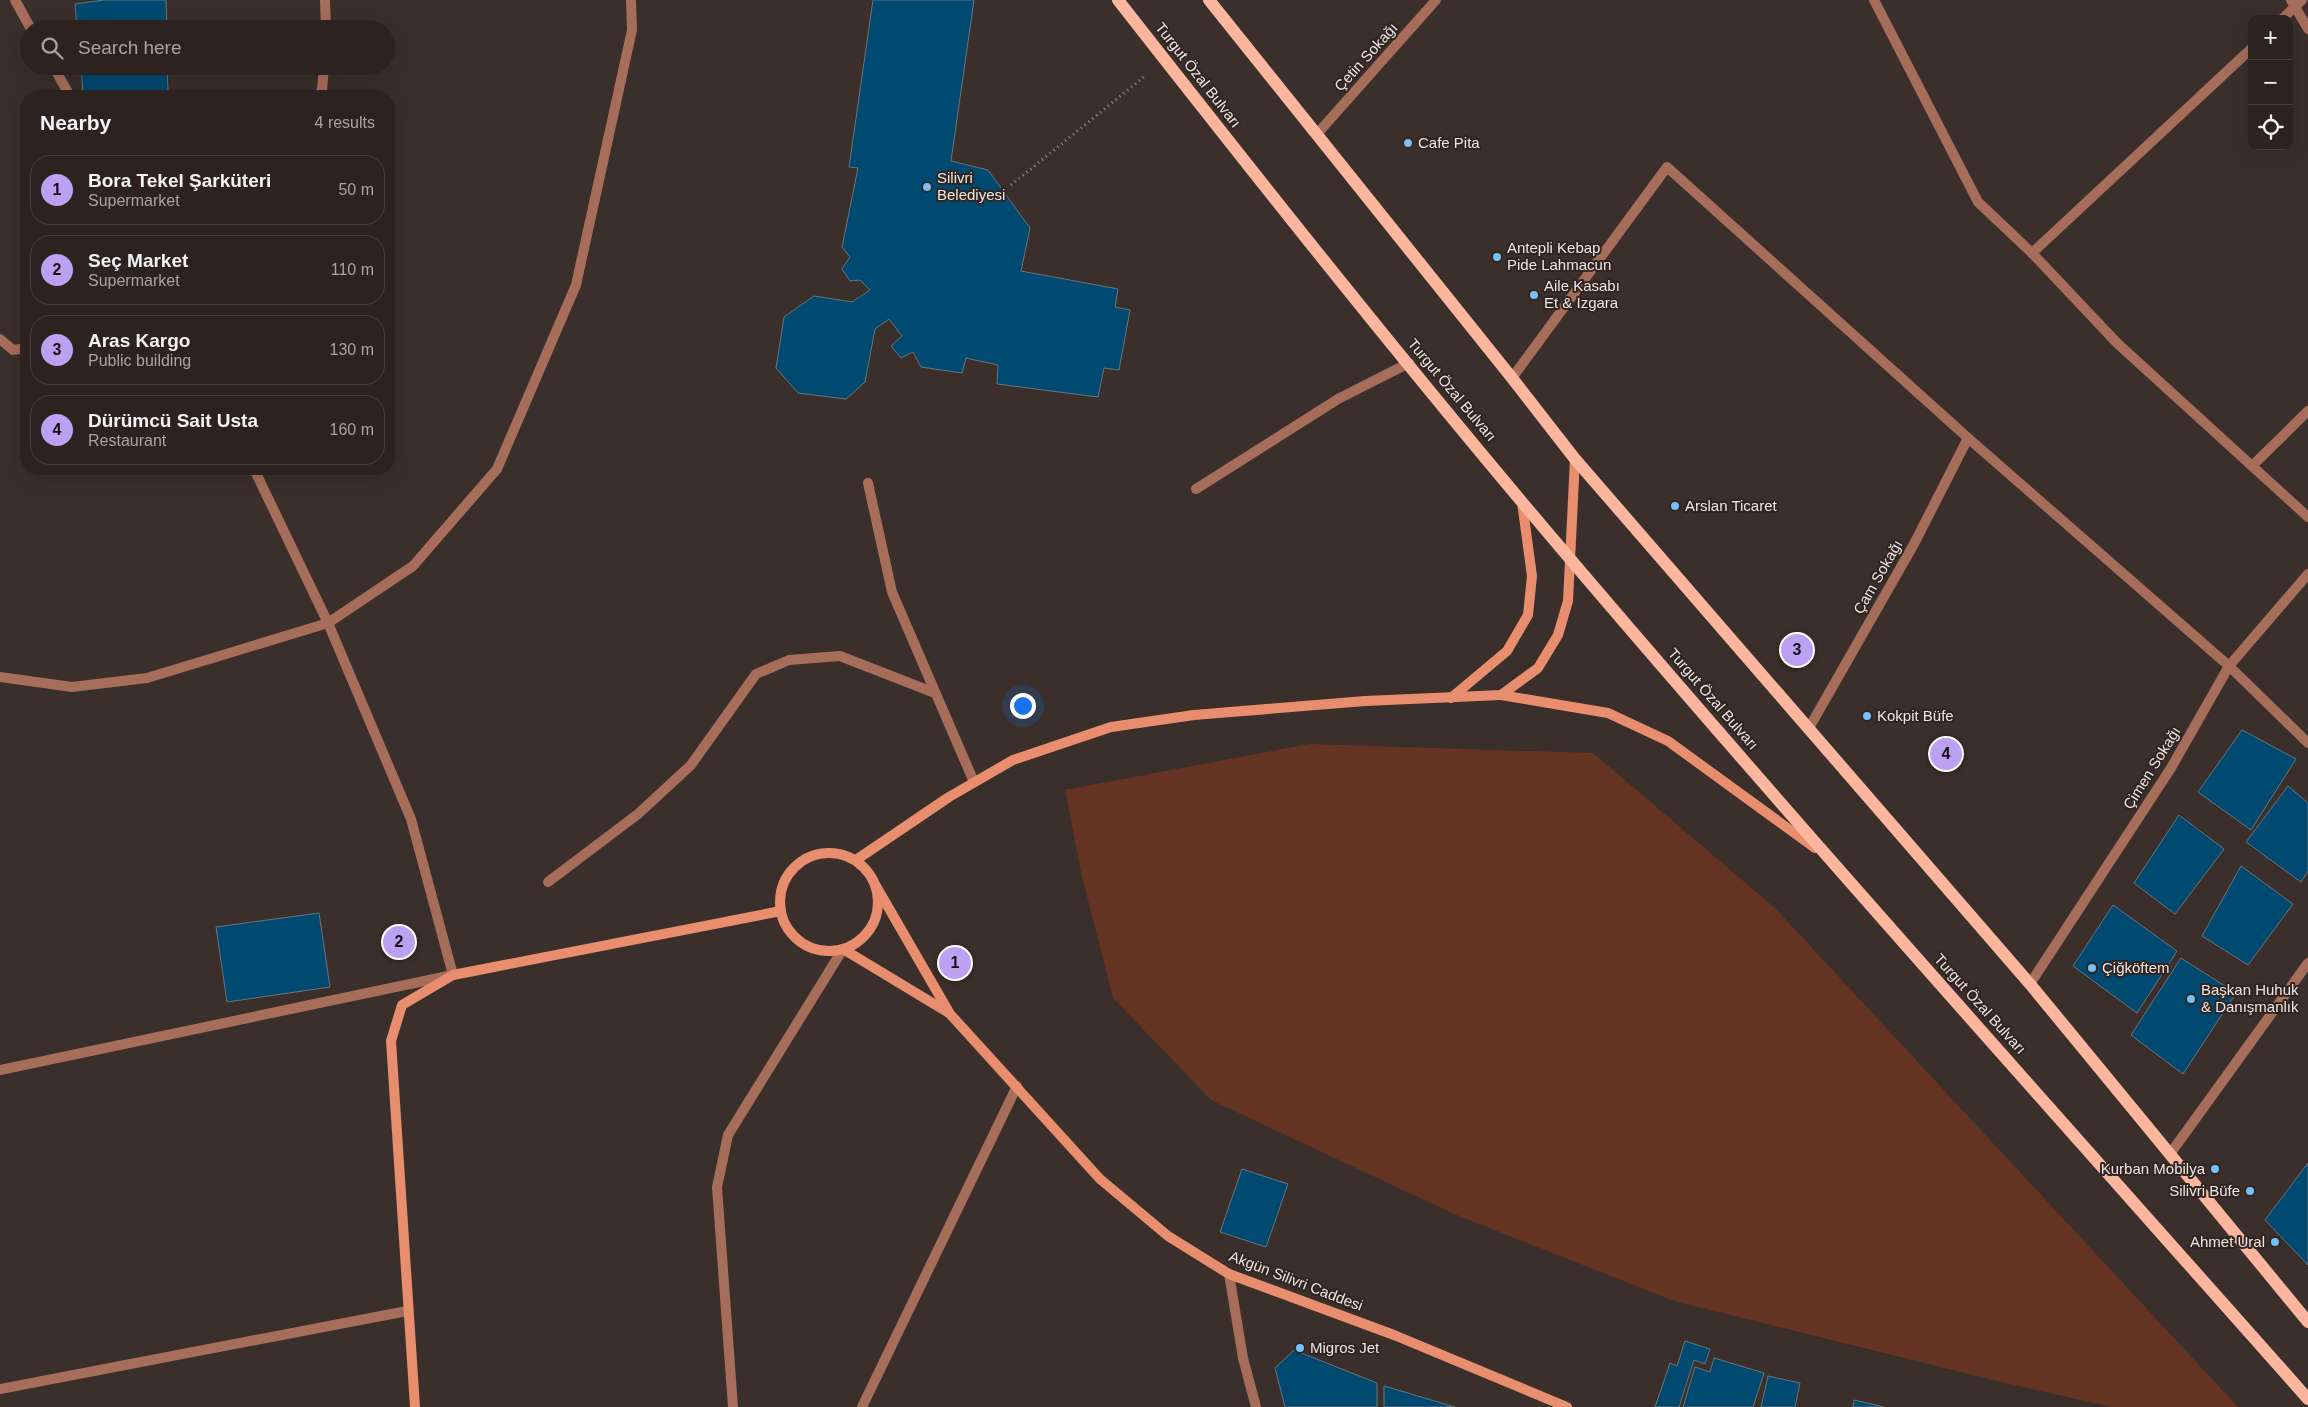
<!DOCTYPE html>
<html lang="en">
<head>
<meta charset="utf-8">
<style>
  :root { --surface:#2c2320; --page:#342b29; --text:#f1f3f6; --muted:#a6a4a5; --line:#48403e; --accent:#bca0f2 }
  body { margin:0; font-family:Helvetica,sans-serif; background:var(--page); color:var(--text) }
  .controls { position:absolute; right:15px; top:15px; display:grid; overflow:hidden; border-radius:10px; box-shadow:0 5px 20px #0002 }
  .controls button { width:45px; height:45px; display:grid; place-items:center; padding:0; border:0; border-bottom:1px solid var(--line); background:var(--surface); color:var(--text); font:25px sans-serif }
  .you { position:absolute; left:1022px; top:705px; width:18px; height:18px; margin:-12px; border:4px solid #fff; border-radius:50%; background:#1a73e8; box-shadow:0 0 0 8px #1a73e833 }
  .badge { display:grid; place-items:center; width:32px; height:32px; border-radius:50%; background:var(--accent); color:#111; font-size:16px; font-weight:700 }
  .pin { position:absolute; translate:-50% -50%; border:2px solid #fff; box-shadow:0 1px 5px #0006 }
  .list { margin:0; padding:0; list-style:none }
  h2 { display:flex; justify-content:space-between; align-items:center; height:65px; margin:0; padding:0 20px; font-size:21px }
  h2 small { font-size:16px; font-weight:400; color:var(--muted) }
  .list li { display:grid; grid-template-columns:32px 1fr auto; gap:15px; align-items:center; box-sizing:border-box; height:70px; margin:0 10px 10px; padding:0 10px; border:1px solid var(--line); border-radius:20px }
  .list b { display:block; font-size:19px; white-space:nowrap }
  .list p { margin:0; font-size:16px; white-space:nowrap; color:var(--muted) }
  .list em { font-size:16px; font-style:normal; color:var(--muted) }
  .icon { flex:none; width:28px; height:28px; fill:none; stroke:currentColor; stroke-width:2; stroke-linecap:round; stroke-linejoin:round }
  .map { position:relative; flex:none; width:2308px; height:1407px; overflow:hidden }
  .search { position:absolute; background:var(--surface); box-shadow:0 5px 20px #0002; left:20px; top:20px; width:375px; height:55px; display:flex; align-items:center; gap:12px; box-sizing:border-box; padding:0 18px; border-radius:28px; color:var(--muted); font-size:19px }
  .panel { position:absolute; background:var(--surface); box-shadow:0 5px 20px #0002; left:20px; top:90px; width:375px; height:385px; border-radius:20px }
  .map>svg:first-child { display:block }
</style>
</head>
<body>
<div class="map">
<svg width="2308" height="1407" viewBox="0 0 2308 1407">
  <rect width="100%" height="100%" fill="#3a2f2a"/>
  <polygon fill="#643322" points="1309,744 1593,753 1775,908 2238,1407 2112,1407 2001,1382 1674,1301 1454,1214 1211,1100 1113,998 1082,877 1065,790"/>
  <g fill="#004970" stroke="#6a747d">
    <polygon points="104,0 166,0 167,29 77,29 75,4"/>
    <polygon points="873,0 974,0 951,161 988,170 1030,228 1021,271 1118,289 1115,307 1130,310 1119,370 1104,368 1098,397 997,384 998,365 966,358 962,373 921,367 913,352 901,358 891,346 902,336 889,319 875,329 865,382 846,399 798,393 776,368 784,317 814,296 852,302 870,290 860,280 850,281 842,269 850,257 842,247 858,168 849,167"/>
    <polygon points="81,66 167,66 168,91 83,94"/>
    <polygon points="2242,730 2296,759 2251,830 2198,792"/>
    <polygon points="2288,786 2308,803 2308,871 2301,882 2246,842"/>
    <polygon points="2179,815 2224,849 2175,914 2134,883"/>
    <polygon points="2241,866 2293,904 2248,965 2202,936"/>
    <polygon points="2113,905 2177,951 2137,1013 2073,966"/>
    <polygon points="319,913 330,987 227,1002 216,927"/>
    <polygon points="2181,958 2236,993 2183,1074 2131,1035"/>
    <polygon points="2308,1163 2308,1265 2265,1220"/>
    <polygon points="1242,1169 1288,1184 1266,1247 1220,1232"/>
    <polygon points="1685,1341 1710,1349 1705,1364 1694,1360 1679,1407 1655,1407 1670,1363 1677,1366"/>
    <polygon points="1294,1350 1377,1383 1377,1407 1285,1407 1275,1368"/>
    <polygon points="1714,1358 1764,1373 1753,1407 1683,1407 1695,1367 1710,1372"/>
    <polygon points="1768,1376 1800,1383 1795,1407 1761,1407"/>
    <polygon points="1384,1386 1455,1407 1384,1407"/>
    <polygon points="1854,1400 1884,1407 1853,1407"/>
  </g>
  <g fill="none" stroke-linecap="round" stroke-linejoin="round">
    <polyline stroke="#9a918d" stroke-width="3" stroke-dasharray="1 4" stroke-linecap="butt" points="1011,185 1145,76"/>
    <g stroke="#a66d5a" stroke-width="10">
      <polyline points="868,483 892,592 974,782"/>
      <polyline points="1196,489 1338,399 1409,363"/>
      <polyline points="548,882 638,814 691,765 756,674 789,660 840,656 935,693"/>
    </g>
    <g stroke="#a66d5a" stroke-width="10">
      <polyline points="15,0 31,29"/>
      <polyline points="325,0 326,29"/>
      <polyline points="1874,0 1978,202 2032,253 2117,343 2308,517"/>
      <polyline points="2291,0 2308,29"/>
      <polyline points="2282,19 2302,0"/>
      <polyline points="53,66 70,96"/>
      <polyline points="318,96 322,90 324,66"/>
      <polyline points="1317,134 1436,0"/>
      <polyline points="2032,253 2252,48"/>
      <polyline points="0,339 13,350 26,348"/>
      <polyline points="1512,378 1667,167 1968,438 2229,666 2308,743"/>
      <polyline points="2252,466 2308,411"/>
      <polyline points="0,677 72,687 147,678 328,623 413,566 497,469 576,285 632,30 631,0"/>
      <polyline points="1809,728 1914,544 1968,438"/>
      <polyline points="2030,984 2171,768 2229,666 2308,574"/>
      <polyline points="0,1070 453,975 411,819 328,623 254,469"/>
      <polyline points="2170,1154 2308,963"/>
      <polyline points="1229,1274 1243,1358 1256,1407"/>
      <polyline points="0,1389 407,1311"/>
      <polyline points="733,1407 717,1187 728,1135 843,949"/>
      <polyline points="862,1407 1017,1086"/>
    </g>
    <g stroke="#e88d6e" stroke-width="10">
      <polyline points="1501,695 1608,713 1668,741 1815,848"/>
      <polyline points="1451,698 1507,651 1528,615 1532,576 1522,502"/>
      <circle cx="829" cy="902" r="49"/>
      <polyline points="856,860 949,797 1013,760 1111,727 1194,715 1365,701 1501,695 1538,668 1558,635 1568,601 1575,459"/>
      <polyline points="876,886 950,1014 1100,1179 1168,1236 1229,1274 1394,1335 1567,1407"/>
      <polyline points="843,949 949,1013"/>
      <polyline points="415,1407 391,1041 402,1005 453,975 781,911"/>
    </g>
    <g stroke="#fdb69e" stroke-width="12">
      <path d="M1118,0C1266,189 1415,377 1571,560C1812,843 2061,1120 2308,1399"/>
      <polyline points="1209,0 1512,378 1575,459 2030,984 2308,1322"/>
    </g>
  </g>
  <g fill="#75c0f6" stroke="#302521" stroke-width="2">
    <circle cx="1408" cy="143" r="5"/>
    <circle cx="927" cy="187" r="5"/>
    <circle cx="1497" cy="257" r="5"/>
    <circle cx="1534" cy="295" r="5"/>
    <circle cx="1675" cy="506" r="5"/>
    <circle cx="1867" cy="716" r="5"/>
    <circle cx="2092" cy="968" r="5"/>
    <circle cx="2191" cy="999" r="5"/>
    <circle cx="2215" cy="1169" r="5"/>
    <circle cx="2250" cy="1191" r="5"/>
    <circle cx="2275" cy="1242" r="5"/>
    <circle cx="1300" cy="1348" r="5"/>
  </g>
  <g text-anchor="middle" stroke-width="4" stroke-linejoin="round" paint-order="stroke">
    <g font-size="15" fill="#ede6e3" stroke="#302521">
      <text transform="translate(1366 57) rotate(-48)" y="5">Çetin Sokağı</text>
      <text transform="translate(1198 75) rotate(52)" y="5">Turgut Özal Bulvarı</text>
      <text transform="translate(1452 390) rotate(50)" y="5">Turgut Özal Bulvarı</text>
      <text transform="translate(1878 577) rotate(-60)" y="5">Çam Sokağı</text>
      <text transform="translate(1713 699) rotate(49)" y="5">Turgut Özal Bulvarı</text>
      <text transform="translate(2152 768) rotate(-58)" y="5">Çimen Sokağı</text>
      <text transform="translate(1980 1004) rotate(48)" y="5">Turgut Özal Bulvarı</text>
      <text transform="translate(1296 1281) rotate(21)" y="5">Akgün Silivri Caddesi</text>
    </g>
    <g font-size="15" fill="#ede6e3" stroke="#302521" text-anchor="start">
      <text x="1418" y="148">Cafe Pita</text>
      <text x="937" y="183">Silivri<tspan x="937" dy="17">Belediyesi</tspan></text>
      <text x="1507" y="253">Antepli Kebap<tspan x="1507" dy="17">Pide Lahmacun</tspan></text>
      <text x="1544" y="291">Aile Kasabı<tspan x="1544" dy="17">Et &amp; Izgara</tspan></text>
      <text x="1685" y="511">Arslan Ticaret</text>
      <text x="1877" y="721">Kokpit Büfe</text>
      <text x="2102" y="973">Çiğköftem</text>
      <text x="2201" y="995">Başkan Huhuk<tspan x="2201" dy="17">&amp; Danışmanlık</tspan></text>
      <text x="2205" y="1174" text-anchor="end">Kurban Mobilya</text>
      <text x="2240" y="1196" text-anchor="end">Silivri Büfe</text>
      <text x="2265" y="1247" text-anchor="end">Ahmet Ural</text>
      <text x="1310" y="1353">Migros Jet</text>
    </g>
  </g>
</svg>
<div class="controls">
<button>+</button>
<button>−</button>
<button><svg class="icon" aria-label="locate" viewBox="0 0 24 24"><circle cx="12" cy="12" r="6"/><path d="M12 2v4M12 18v4M2 12h4M18 12h4"/></svg></button>
</div>
<div class="you"></div>
<div class="pin badge" style="left:955px;top:963px">1</div>
<div class="pin badge" style="left:399px;top:942px">2</div>
<div class="pin badge" style="left:1797px;top:650px">3</div>
<div class="pin badge" style="left:1946px;top:754px">4</div>
<div class="search"><svg class="icon" aria-label="search" viewBox="0 0 24 24"><circle cx="10" cy="10" r="6"/><path d="M15 15l6 6"/></svg>Search here</div>
<section class="panel">
<h2>Nearby<small>4 results</small></h2>
<ul class="list">
<li><span class="badge">1</span><div><b>Bora Tekel Şarküteri</b><p>Supermarket</p></div><em>50 m</em></li>
<li><span class="badge">2</span><div><b>Seç Market</b><p>Supermarket</p></div><em>110 m</em></li>
<li><span class="badge">3</span><div><b>Aras Kargo</b><p>Public building</p></div><em>130 m</em></li>
<li><span class="badge">4</span><div><b>Dürümcü Sait Usta</b><p>Restaurant</p></div><em>160 m</em></li>
</ul>
</section>
</div>
</body>
</html>
